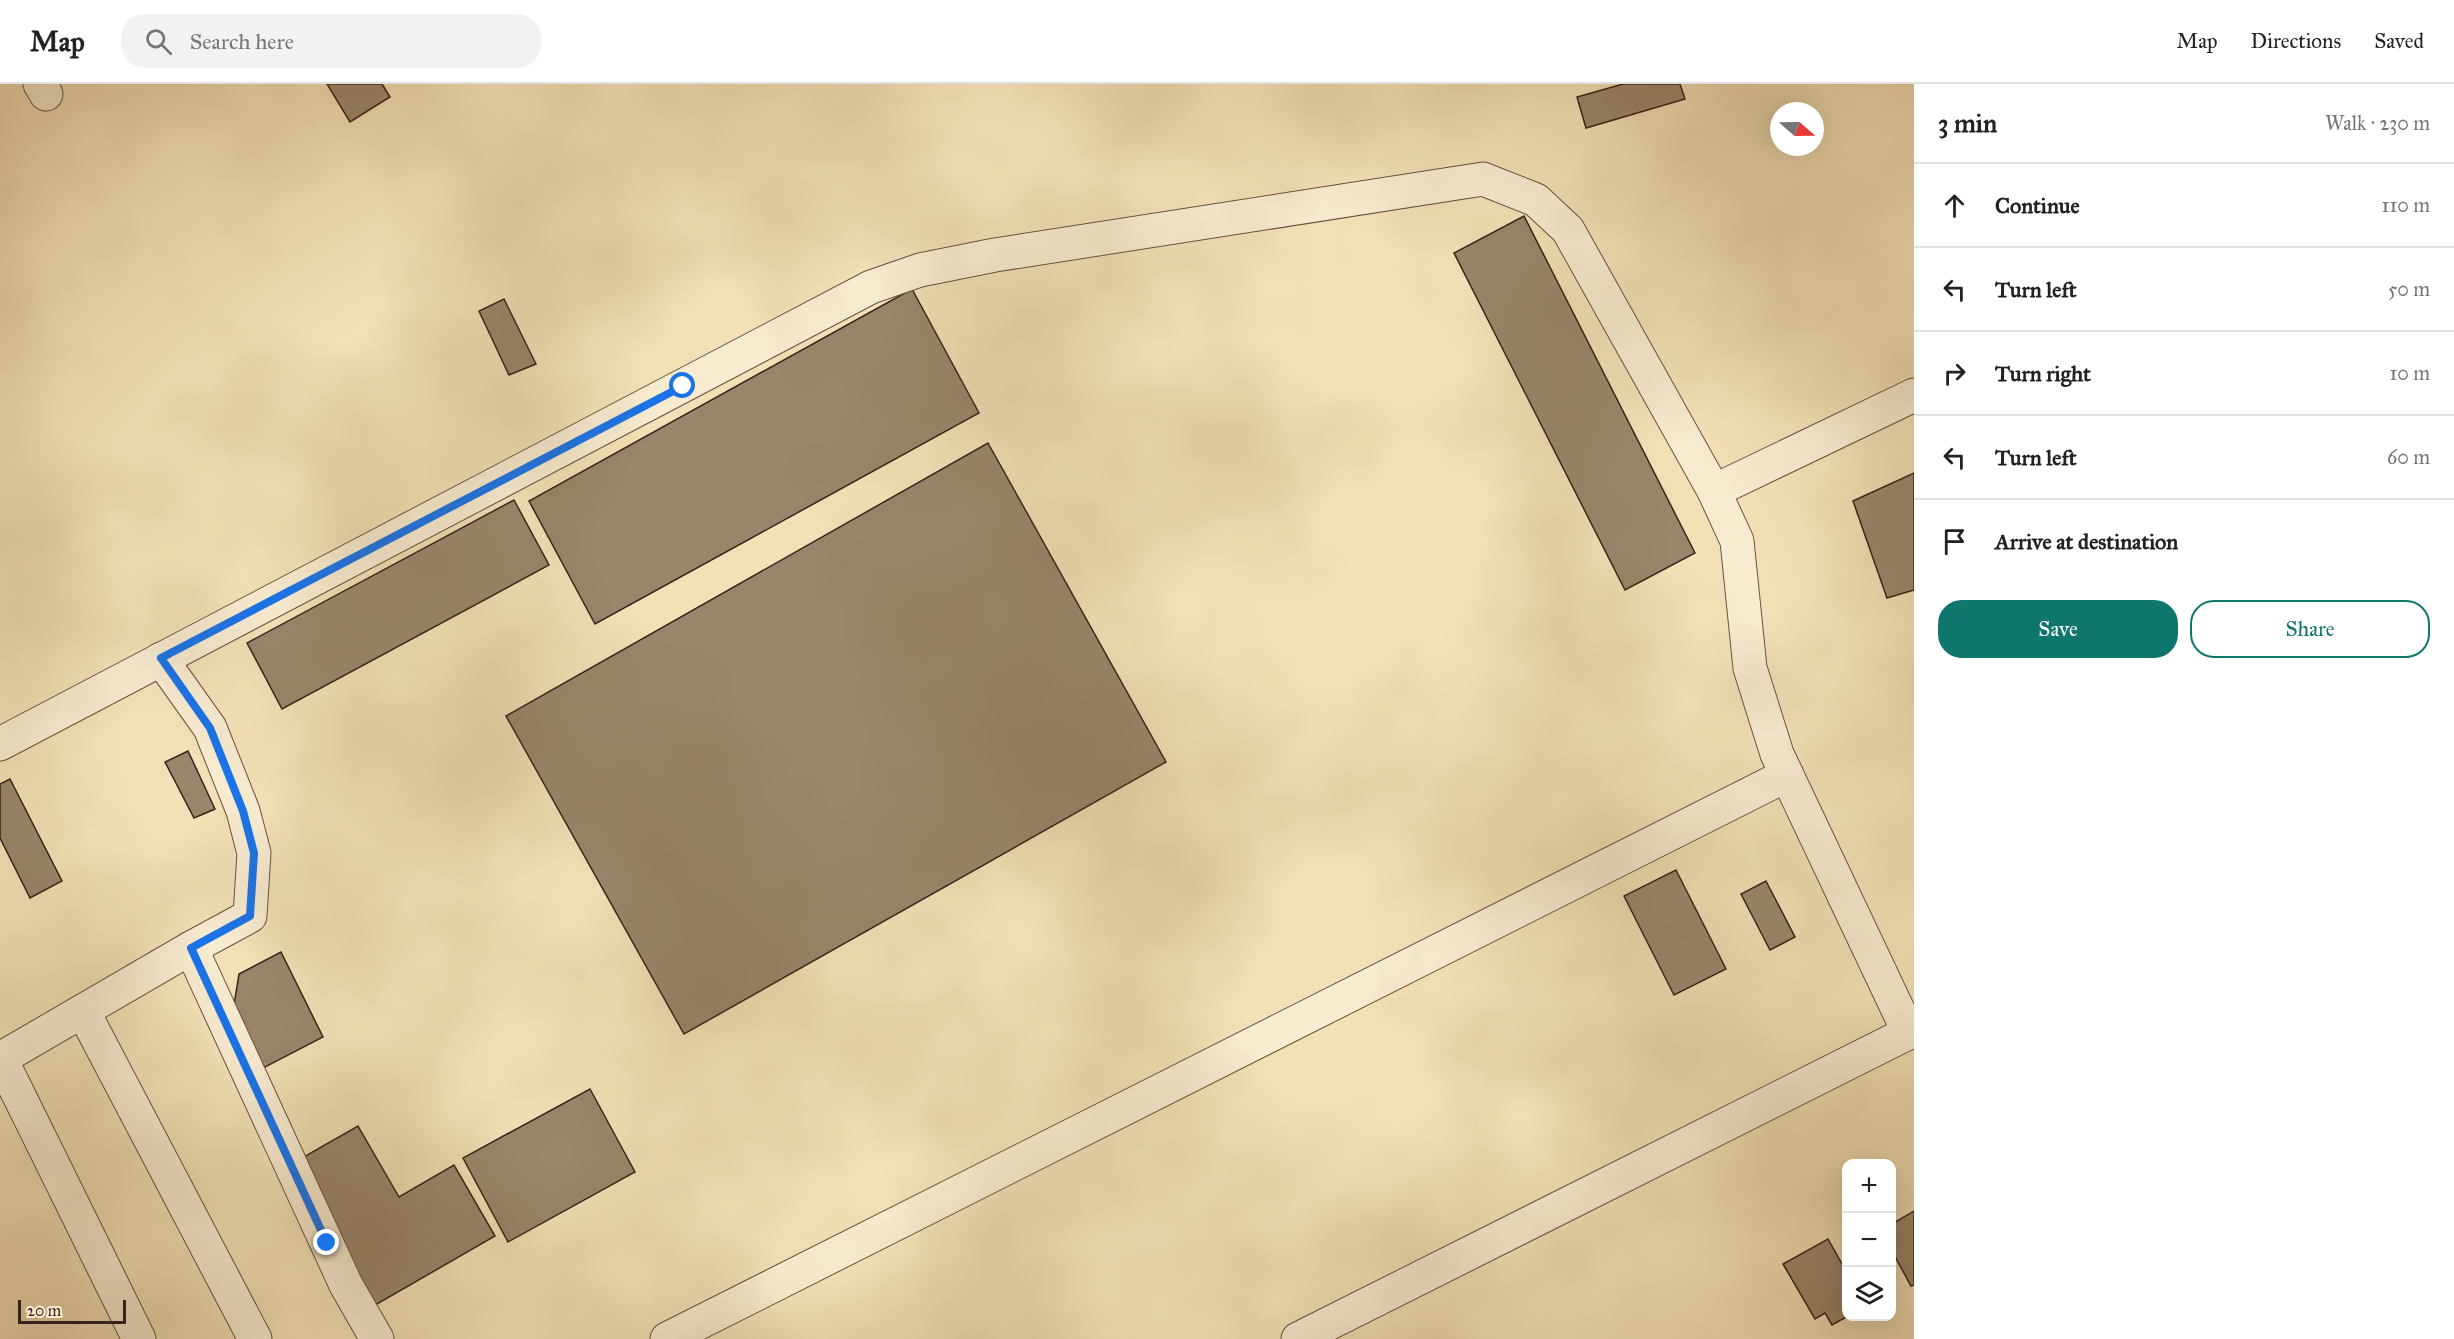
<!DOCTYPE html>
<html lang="en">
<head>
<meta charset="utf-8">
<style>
  :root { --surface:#fff; --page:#f2f2f2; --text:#222; --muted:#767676; --line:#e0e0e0; --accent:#0f766e }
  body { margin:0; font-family:"IM FELL Great Primer",serif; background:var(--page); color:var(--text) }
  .controls { position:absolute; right:18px; bottom:18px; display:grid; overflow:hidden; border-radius:12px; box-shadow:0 6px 24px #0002 }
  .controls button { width:54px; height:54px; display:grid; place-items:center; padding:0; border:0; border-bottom:2px solid var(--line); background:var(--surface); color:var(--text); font:30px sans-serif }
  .compass { position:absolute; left:1770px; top:18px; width:54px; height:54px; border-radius:50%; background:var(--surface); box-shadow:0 6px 24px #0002; rotate:110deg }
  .scale { position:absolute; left:18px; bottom:15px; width:108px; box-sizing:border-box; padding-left:6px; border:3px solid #382219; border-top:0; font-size:16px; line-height:21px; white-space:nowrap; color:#382219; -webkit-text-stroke:4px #f7ebd0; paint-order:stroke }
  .stop { position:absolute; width:18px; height:18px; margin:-14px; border:4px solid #1a73e8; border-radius:50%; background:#fff }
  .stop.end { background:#1a73e8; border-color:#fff; box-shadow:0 2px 6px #0008 }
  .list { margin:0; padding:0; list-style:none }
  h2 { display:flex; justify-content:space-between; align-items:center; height:78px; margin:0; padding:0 24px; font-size:26px }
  h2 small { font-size:20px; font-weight:400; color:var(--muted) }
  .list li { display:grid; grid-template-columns:39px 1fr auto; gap:18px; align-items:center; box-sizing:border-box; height:84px; padding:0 24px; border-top:2px solid var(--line) }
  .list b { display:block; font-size:22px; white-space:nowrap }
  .list em { font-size:20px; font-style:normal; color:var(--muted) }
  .actions { display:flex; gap:12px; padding:18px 24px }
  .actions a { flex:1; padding:14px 0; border:2px solid var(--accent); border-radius:24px; text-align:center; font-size:21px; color:var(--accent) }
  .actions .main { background:var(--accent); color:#fff }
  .icon { flex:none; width:33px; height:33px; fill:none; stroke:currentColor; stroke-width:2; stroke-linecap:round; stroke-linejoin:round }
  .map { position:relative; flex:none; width:1914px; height:1255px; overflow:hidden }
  header { display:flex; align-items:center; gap:36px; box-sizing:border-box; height:84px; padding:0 30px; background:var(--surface); border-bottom:2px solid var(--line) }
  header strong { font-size:28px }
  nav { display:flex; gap:33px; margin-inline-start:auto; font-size:21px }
  .search { width:420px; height:54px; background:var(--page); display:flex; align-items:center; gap:15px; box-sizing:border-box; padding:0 21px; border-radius:24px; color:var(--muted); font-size:22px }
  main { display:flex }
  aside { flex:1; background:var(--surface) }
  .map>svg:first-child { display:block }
</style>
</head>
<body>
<header>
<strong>Map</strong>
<div class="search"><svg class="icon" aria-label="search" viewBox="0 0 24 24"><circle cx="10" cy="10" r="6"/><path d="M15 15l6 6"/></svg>Search here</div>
<nav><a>Map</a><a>Directions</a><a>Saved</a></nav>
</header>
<main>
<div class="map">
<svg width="1914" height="1255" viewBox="0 0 1914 1255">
  <rect width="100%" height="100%" fill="#f2e0b6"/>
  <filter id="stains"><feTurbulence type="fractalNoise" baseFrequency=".00333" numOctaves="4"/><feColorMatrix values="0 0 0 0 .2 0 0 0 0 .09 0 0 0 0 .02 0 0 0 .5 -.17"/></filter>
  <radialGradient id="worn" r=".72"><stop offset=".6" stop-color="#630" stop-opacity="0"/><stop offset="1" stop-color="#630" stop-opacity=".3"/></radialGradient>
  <g fill="#99856b" stroke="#382219" stroke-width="1.5">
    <polygon points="327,0 382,0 390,13 350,38"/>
    <polygon points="1623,0 1680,0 1685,15 1586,44 1577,13"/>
    <polygon points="1524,132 1695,469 1625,506 1454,169"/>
    <polygon points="912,205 979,329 595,540 529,417"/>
    <polygon points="504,215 536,280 509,291 479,227"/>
    <polygon points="988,359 1166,678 684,950 506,632"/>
    <polygon points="1914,389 1914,506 1887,514 1853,417"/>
    <polygon points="514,416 549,481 282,625 247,559"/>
    <polygon points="188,667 215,725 194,734 165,678"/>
    <polygon points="10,695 62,797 30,814 0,754 0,700"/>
    <polygon points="1676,786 1726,885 1674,911 1624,812"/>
    <polygon points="1766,797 1795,853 1770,866 1741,810"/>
    <polygon points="281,868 323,953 240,996 226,971 239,890"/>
    <polygon points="590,1005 635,1088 508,1158 463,1074"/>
    <polygon points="358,1042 399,1113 454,1081 495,1152 370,1224 288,1082"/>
    <polygon points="1914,1127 1914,1201 1911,1202 1892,1167 1892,1140"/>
    <polygon points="1828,1155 1846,1187 1848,1232 1832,1241 1825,1229 1815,1235 1783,1180"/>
  </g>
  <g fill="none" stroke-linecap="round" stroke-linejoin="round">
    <defs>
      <g id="minor">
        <polyline points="40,0 46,10"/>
        <polyline points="1714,407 1914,311"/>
        <polyline points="0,660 871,203 920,186 995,171 1483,95 1536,116 1568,146 1714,407 1737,457 1750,584 1777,670 1909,949"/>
        <polyline points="191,864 346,1201 377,1255"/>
        <polyline points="83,927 255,1255"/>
        <polyline points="0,975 191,864 250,832 254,769 243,727 210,644 161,575"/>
        <polyline points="1,975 139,1255"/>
        <polyline points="667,1255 1787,691"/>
        <polyline points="1298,1255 1914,946"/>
      </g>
    </defs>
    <use href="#minor" stroke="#665240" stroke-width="35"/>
    <use href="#minor" stroke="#f7ebd0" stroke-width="33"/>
  </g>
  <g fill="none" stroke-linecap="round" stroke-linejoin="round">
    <polyline stroke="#1a73e8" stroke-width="8" points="327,1159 191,864 250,832 254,769 243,727 210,644 161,574 683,302"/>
  </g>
  <rect width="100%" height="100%" filter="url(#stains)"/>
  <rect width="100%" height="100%" fill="url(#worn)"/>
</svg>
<div class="controls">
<button>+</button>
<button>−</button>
<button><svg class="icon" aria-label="layers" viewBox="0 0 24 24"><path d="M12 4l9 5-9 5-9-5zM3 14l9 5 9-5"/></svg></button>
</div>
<svg class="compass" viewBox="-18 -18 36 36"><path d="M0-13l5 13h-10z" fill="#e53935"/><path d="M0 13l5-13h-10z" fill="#767676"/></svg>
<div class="scale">20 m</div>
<div class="stop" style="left:683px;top:302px"></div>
<div class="stop end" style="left:327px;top:1159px"></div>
</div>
<aside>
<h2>3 min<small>Walk · 230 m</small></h2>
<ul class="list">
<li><svg class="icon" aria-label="ahead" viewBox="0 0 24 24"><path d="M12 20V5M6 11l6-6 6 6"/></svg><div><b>Continue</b></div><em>110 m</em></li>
<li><svg class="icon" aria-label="left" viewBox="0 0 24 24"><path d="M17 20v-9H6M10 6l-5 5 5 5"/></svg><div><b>Turn left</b></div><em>50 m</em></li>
<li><svg class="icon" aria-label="right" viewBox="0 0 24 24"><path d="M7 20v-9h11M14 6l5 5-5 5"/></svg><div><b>Turn right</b></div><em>10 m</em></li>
<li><svg class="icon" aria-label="left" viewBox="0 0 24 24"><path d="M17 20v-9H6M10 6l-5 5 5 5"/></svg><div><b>Turn left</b></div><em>60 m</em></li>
<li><svg class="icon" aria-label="arrive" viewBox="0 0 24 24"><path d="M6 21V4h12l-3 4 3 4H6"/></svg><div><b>Arrive at destination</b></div></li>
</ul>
<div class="actions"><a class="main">Save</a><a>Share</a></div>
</aside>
</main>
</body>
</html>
